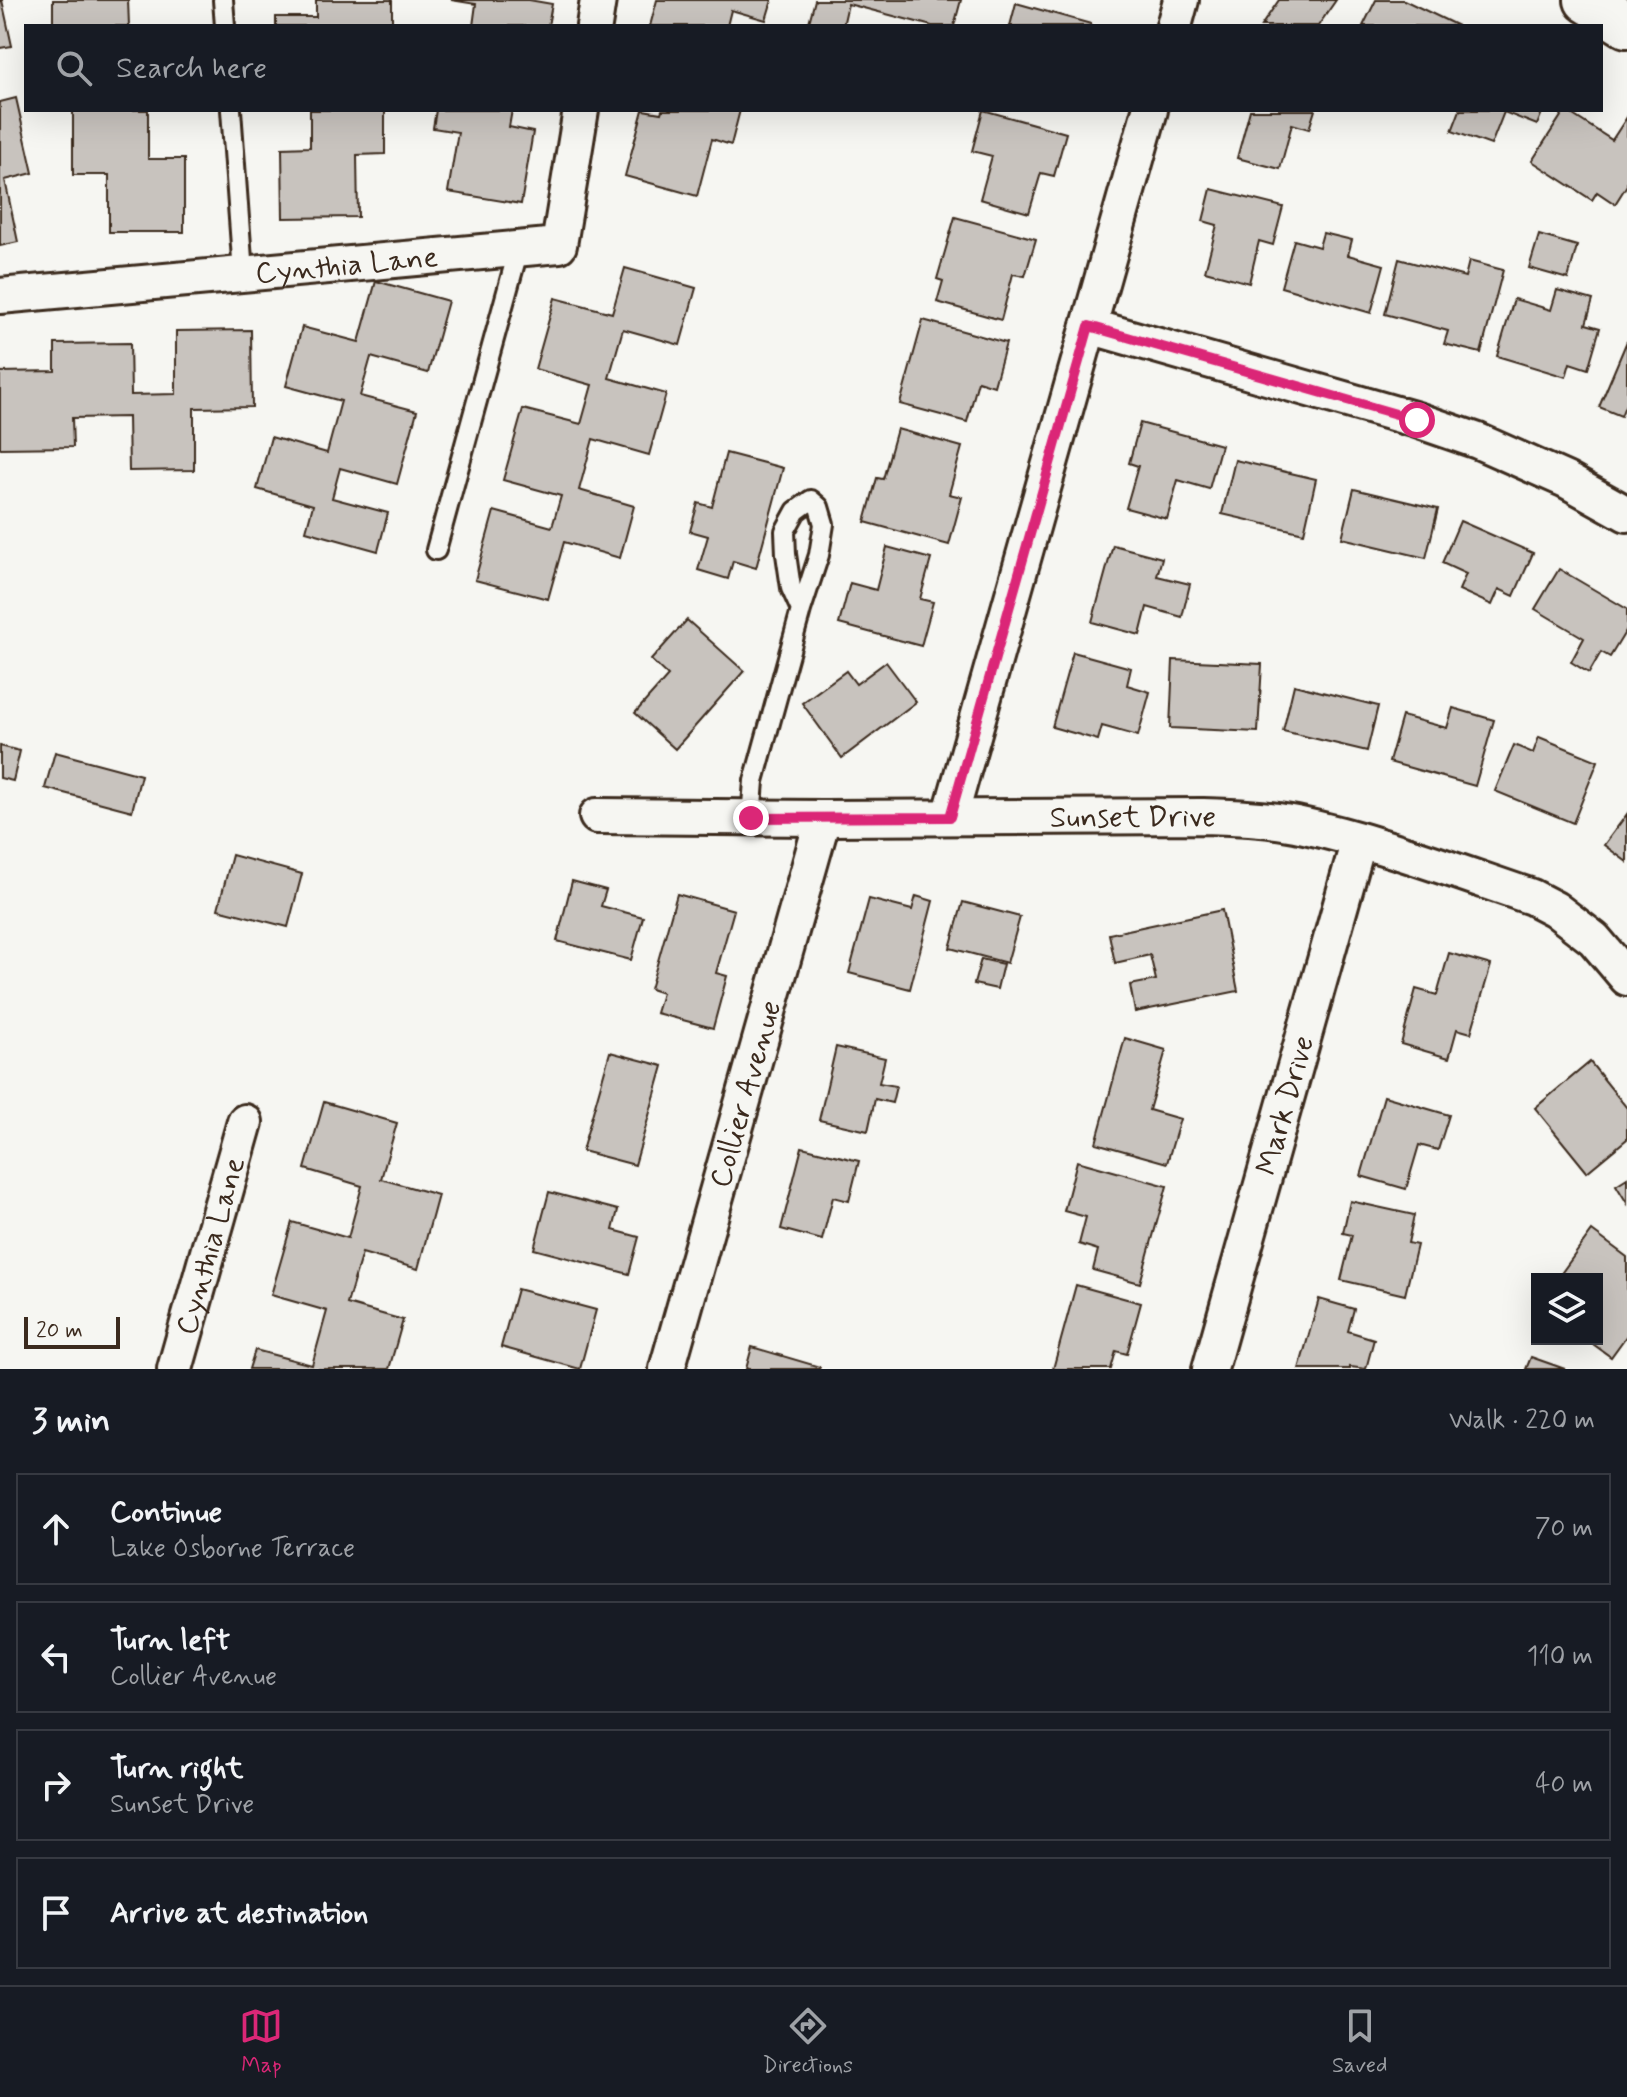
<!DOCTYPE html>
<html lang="en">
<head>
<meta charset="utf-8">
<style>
  :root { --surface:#171b24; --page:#20242c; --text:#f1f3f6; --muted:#9ea1a6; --line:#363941; --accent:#db2777 }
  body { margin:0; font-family:Mynerve,sans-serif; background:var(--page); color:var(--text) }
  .controls { position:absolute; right:24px; bottom:24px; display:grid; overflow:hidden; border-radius:0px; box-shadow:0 8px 32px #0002 }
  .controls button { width:72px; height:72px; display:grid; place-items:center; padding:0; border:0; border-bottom:2px solid var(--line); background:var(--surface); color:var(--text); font:40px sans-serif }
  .scale { position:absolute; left:24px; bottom:20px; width:96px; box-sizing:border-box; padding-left:8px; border:4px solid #3b2a1e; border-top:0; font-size:22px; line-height:28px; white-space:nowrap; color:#3b2a1e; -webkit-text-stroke:6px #f6f6f2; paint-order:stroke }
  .stop { position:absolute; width:24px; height:24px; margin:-18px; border:6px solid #db2777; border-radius:50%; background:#fff }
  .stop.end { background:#db2777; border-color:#fff; box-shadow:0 2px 8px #0008 }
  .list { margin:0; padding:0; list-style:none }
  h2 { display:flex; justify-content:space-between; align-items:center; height:104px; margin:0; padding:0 32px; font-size:34px }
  h2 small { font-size:26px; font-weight:400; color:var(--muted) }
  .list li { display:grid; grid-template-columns:52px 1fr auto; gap:24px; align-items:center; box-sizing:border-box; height:112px; margin:0 16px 16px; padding:0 16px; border:2px solid var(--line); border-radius:0px }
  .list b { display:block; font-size:30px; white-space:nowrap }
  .list p { margin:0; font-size:26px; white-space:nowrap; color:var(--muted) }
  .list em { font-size:26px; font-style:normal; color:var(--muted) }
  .icon { flex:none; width:44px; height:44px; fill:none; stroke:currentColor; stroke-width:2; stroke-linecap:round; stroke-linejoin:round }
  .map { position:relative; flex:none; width:1627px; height:1369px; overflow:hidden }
  .search { position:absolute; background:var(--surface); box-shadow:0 8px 32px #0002; left:24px; right:24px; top:24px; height:88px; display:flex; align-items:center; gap:20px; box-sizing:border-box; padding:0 28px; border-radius:0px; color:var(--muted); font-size:30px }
  .sheet { height:616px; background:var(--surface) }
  nav { display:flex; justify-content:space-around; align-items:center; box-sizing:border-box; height:112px; border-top:2px solid var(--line); background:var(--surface); font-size:22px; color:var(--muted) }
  nav a { display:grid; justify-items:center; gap:4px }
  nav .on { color:var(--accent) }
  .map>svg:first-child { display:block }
</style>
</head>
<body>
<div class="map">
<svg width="1627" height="1369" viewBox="0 0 1627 1369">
  <rect width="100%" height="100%" fill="#f6f6f2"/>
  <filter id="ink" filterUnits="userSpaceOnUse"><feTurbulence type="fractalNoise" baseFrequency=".0125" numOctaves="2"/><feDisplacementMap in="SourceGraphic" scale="16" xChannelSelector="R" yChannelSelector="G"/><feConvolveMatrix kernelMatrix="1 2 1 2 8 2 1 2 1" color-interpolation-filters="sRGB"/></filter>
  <g filter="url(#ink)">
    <g fill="#c8c3be" stroke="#3b2a1e" stroke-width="2">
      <polygon points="0,0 2,0 12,46 0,48"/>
      <polygon points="53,0 128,0 129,26 53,26"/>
      <polygon points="316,0 392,0 392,24 350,24 350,26 276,26 276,17 316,17"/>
      <polygon points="451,0 529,0 552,4 548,26 473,26 476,4"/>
      <polygon points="657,0 772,0 766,20 731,10 727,26 650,26"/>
      <polygon points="815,0 961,0 954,26 932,26 848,4 843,26 808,26"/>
      <polygon points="1279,0 1336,0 1318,26 1261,26"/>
      <polygon points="1376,0 1404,0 1458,26 1363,26"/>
      <polygon points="1016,3 1091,24 1091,26 1010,26"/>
      <polygon points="16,98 33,173 5,180 18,242 0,246 0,102"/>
      <polygon points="73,110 148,110 148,159 184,159 184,232 109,232 109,175 73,175"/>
      <polygon points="310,110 385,110 385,154 357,155 358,217 283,218 282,148 310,147"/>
      <polygon points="436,110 512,110 509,127 533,132 521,204 448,192 458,132 433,128"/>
      <polygon points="643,110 661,113 662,110 740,110 731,145 712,139 697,196 625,176"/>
      <polygon points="983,110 1066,133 1054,176 1041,173 1029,213 980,199 992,156 972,151"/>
      <polygon points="1250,110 1315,110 1309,129 1292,124 1280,169 1237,158"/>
      <polygon points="1460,110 1543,110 1537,125 1504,112 1491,145 1452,131"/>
      <polygon points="1565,110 1612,140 1627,117 1627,185 1615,204 1597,192 1592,200 1532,161"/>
      <polygon points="1211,189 1283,207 1273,245 1259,241 1249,283 1205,271 1217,225 1203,221"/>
      <polygon points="955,217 1036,239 1025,276 1013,274 1001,320 937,302 943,281 937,279"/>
      <polygon points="1323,233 1352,240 1348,255 1384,265 1371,313 1281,287 1294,240 1319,247"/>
      <polygon points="1539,235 1577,246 1568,279 1529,268"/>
      <polygon points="1399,259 1465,277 1469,261 1503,270 1481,353 1444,344 1448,331 1385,314"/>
      <polygon points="625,268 696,288 680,345 623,329 609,378 666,394 649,455 593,439 579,490 634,506 620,558 564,542 548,599 475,580 494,511 552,527 561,496 503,480 523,409 581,424 592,385 535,369 555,298 612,313"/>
      <polygon points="376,281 448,301 428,373 371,357 360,396 417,411 397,484 340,468 332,498 388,513 378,551 306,531 313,505 257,489 271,437 327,453 341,401 286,386 302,327 359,342"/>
      <polygon points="1557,290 1593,300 1586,324 1600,328 1588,369 1570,363 1566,377 1497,356 1514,299 1551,310"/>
      <polygon points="923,320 1006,343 994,386 978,381 967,422 900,404"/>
      <polygon points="251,330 252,407 194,408 194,470 129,471 128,417 72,418 73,447 0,448 0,372 55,371 55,344 130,343 131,395 176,394 176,331"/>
      <polygon points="1627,341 1627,407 1625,406 1621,416 1599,407"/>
      <polygon points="1140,423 1221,445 1209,489 1178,480 1167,519 1126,508 1138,466 1129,463"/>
      <polygon points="897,429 962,447 949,494 962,497 949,545 865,522 877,478 883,479"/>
      <polygon points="726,453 783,468 756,568 733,561 728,579 698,570 708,536 690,531 698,503 712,507"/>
      <polygon points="1235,460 1316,479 1304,533 1222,514"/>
      <polygon points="1354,489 1438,509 1426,558 1342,538"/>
      <polygon points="1460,521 1533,553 1514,596 1499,589 1492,605 1459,590 1466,574 1442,563"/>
      <polygon points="1113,545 1162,558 1157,576 1190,584 1182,617 1147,607 1140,635 1092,622"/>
      <polygon points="887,547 931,559 920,599 933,602 921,646 839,624 850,583 876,590"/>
      <polygon points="1559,569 1627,609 1627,629 1610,657 1601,652 1589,673 1571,662 1584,638 1535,609"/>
      <polygon points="687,620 744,671 675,749 635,713 668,676 651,660"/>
      <polygon points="1073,652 1131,668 1127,685 1150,692 1138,736 1102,726 1098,740 1052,727"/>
      <polygon points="1173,660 1262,664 1258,732 1170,728"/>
      <polygon points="886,662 916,702 842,758 802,703 846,671 856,684"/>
      <polygon points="1294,685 1378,706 1367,751 1283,731"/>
      <polygon points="1453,708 1494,720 1475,786 1389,762 1402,716 1447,728"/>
      <polygon points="1539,737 1598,761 1573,823 1495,791 1514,745 1533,753"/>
      <polygon points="0,746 20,751 13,781 0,778"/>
      <polygon points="55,752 141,775 132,811 45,788"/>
      <polygon points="1627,814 1627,862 1604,845"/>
      <polygon points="232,855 302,874 288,927 218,909"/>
      <polygon points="572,881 606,890 601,906 643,917 631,960 557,941"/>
      <polygon points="677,894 734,910 716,973 727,976 713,1028 656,1013 662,993 650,989"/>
      <polygon points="916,896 933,901 910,989 849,973 869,899 912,910"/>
      <polygon points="963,902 1020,917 1007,963 950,948"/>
      <polygon points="1222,910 1238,991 1135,1012 1130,985 1156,980 1150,955 1115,963 1109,934"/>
      <polygon points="1449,953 1491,965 1471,1033 1457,1029 1449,1058 1401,1044 1416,989 1437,995"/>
      <polygon points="981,959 1003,964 997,989 974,984"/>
      <polygon points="1125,1038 1166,1050 1149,1110 1180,1119 1167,1163 1096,1143"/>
      <polygon points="836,1047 885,1058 879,1083 896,1086 892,1103 875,1099 868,1131 819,1120"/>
      <polygon points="610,1052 663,1066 635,1165 582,1151"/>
      <polygon points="1590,1062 1627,1108 1627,1139 1587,1172 1535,1108"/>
      <polygon points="1384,1096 1449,1115 1438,1150 1419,1145 1406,1189 1361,1176"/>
      <polygon points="324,1102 397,1123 381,1179 438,1195 418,1269 362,1253 347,1304 403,1320 389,1369 249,1369 255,1350 312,1365 327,1311 271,1295 292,1222 348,1238 362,1186 305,1169"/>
      <polygon points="802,1147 859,1161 849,1201 833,1197 822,1240 781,1229"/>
      <polygon points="1077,1161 1167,1186 1140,1283 1093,1270 1098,1250 1079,1244 1086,1217 1064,1211"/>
      <polygon points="1627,1178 1627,1203 1616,1185"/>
      <polygon points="549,1192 618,1210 613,1230 639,1237 629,1274 534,1249"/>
      <polygon points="1350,1201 1414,1215 1408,1243 1417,1245 1405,1295 1341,1280 1352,1235 1343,1233"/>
      <polygon points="1592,1231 1627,1257 1627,1335 1611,1357 1586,1339 1597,1339 1597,1279 1557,1279"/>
      <polygon points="1076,1285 1141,1303 1127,1354 1116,1351 1111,1369 1053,1369"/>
      <polygon points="517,1289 596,1310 580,1369 501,1347"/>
      <polygon points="1319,1299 1354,1309 1348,1331 1374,1339 1366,1369 1350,1367 1350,1369 1299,1369"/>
      <polygon points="752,1347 820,1367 819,1369 746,1369"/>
      <polygon points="1531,1357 1565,1369 1526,1369"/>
    </g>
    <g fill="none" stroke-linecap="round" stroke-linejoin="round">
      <defs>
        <g id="lane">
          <polyline points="223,0 225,26"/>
          <polyline points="231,110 243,273"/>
          <polyline points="436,550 519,248"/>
          <polyline points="751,818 754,781 801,610 791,588 786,554 785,531 796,511 811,500 819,507 824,524 819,555 801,610"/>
        </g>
        <g id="street">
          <polyline points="594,26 598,0"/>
          <polyline points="1174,26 1181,0"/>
          <path id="s1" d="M0,296L559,245L581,110"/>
          <polyline points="1089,326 1417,420 1478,441 1566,480 1627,514"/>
          <path id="s2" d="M597,816L823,818L1203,816C1234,817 1265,818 1296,824C1376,841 1455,871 1532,897L1555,909L1594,939L1627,978"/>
          <polyline points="950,817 1150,110"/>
          <path id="s3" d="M175,1369L245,1122"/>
          <path id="s4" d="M667,1369L823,818"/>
          <path id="s5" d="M1210,1369L1359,840"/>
        </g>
        <polyline id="secondary" points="1587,0 1627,25"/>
      </defs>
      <use href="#lane" stroke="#3b2a1e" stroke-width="24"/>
      <use href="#street" stroke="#3b2a1e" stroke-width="40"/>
      <use href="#secondary" stroke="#3b2a1e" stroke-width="50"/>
      <use href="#lane" stroke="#f6f6f2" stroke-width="18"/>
      <use href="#street" stroke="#f6f6f2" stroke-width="34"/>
      <use href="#secondary" stroke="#f6f6f2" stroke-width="44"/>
    </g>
  </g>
  <g fill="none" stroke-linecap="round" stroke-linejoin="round" filter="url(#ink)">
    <polyline stroke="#db2777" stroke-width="10" points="751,818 950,817 1089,326 1417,420"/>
  </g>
  <g text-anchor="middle" stroke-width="6" stroke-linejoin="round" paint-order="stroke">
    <g font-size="30" fill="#3b2a1e" stroke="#f6f6f2">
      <text dy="10" stroke="none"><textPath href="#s1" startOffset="348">Cynthia Lane</textPath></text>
      <text dy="10" stroke="none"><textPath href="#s2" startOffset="536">Sunset Drive</textPath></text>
      <text dy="10" stroke="none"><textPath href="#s4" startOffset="286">Collier Avenue</textPath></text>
      <text dy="10" stroke="none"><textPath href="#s5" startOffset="274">Mark Drive</textPath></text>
      <text dy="10" stroke="none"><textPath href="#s3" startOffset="128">Cynthia Lane</textPath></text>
    </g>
  </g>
</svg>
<div class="controls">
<button><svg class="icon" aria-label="layers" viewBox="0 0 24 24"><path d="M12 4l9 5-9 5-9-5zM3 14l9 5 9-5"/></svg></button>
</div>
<div class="scale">20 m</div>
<div class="stop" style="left:1417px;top:420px"></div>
<div class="stop end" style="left:751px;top:818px"></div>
<div class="search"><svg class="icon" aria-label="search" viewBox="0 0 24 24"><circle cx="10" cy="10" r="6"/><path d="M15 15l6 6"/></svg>Search here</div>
</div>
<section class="sheet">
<h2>3 min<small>Walk · 220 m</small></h2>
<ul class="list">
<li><svg class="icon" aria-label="ahead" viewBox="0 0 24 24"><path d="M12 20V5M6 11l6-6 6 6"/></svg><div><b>Continue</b><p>Lake Osborne Terrace</p></div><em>70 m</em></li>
<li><svg class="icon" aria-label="left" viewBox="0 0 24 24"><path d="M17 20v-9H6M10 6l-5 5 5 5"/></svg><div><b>Turn left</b><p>Collier Avenue</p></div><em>110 m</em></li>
<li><svg class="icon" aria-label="right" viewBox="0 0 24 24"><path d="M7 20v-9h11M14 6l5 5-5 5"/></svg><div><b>Turn right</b><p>Sunset Drive</p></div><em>40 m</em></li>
<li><svg class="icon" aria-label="arrive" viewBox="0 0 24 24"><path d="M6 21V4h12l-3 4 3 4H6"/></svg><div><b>Arrive at destination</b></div></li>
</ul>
</section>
<nav>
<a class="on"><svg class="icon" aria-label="map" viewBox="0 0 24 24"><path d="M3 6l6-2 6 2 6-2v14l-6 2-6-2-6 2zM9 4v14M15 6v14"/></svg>Map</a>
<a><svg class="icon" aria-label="directions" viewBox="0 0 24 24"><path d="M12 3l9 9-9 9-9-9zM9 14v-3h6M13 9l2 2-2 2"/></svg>Directions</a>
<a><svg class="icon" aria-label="saved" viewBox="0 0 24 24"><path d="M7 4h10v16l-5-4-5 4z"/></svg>Saved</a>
</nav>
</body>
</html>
